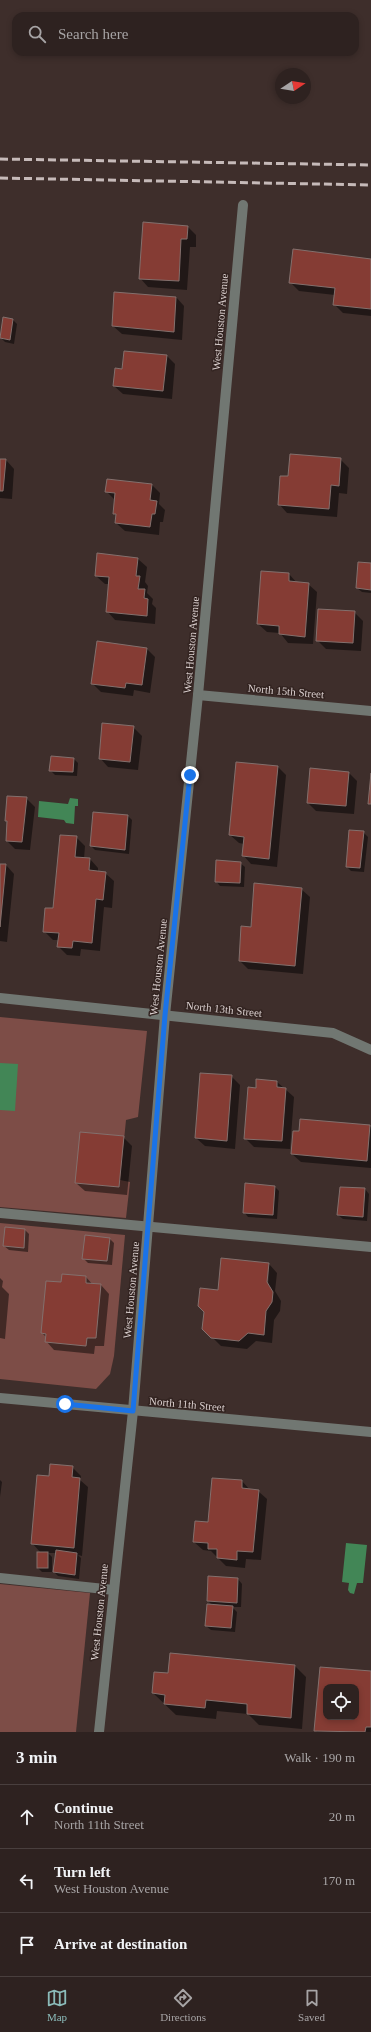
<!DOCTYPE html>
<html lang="en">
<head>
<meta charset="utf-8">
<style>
  :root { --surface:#2e2220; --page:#3a2f2d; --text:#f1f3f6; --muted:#a7a4a5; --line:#493f3e; --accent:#8bbbb9 }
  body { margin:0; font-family:Georgia,serif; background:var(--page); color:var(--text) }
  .controls { position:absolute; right:12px; bottom:12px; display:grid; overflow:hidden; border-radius:8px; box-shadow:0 2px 6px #0003 }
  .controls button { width:36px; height:36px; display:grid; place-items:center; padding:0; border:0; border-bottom:1px solid var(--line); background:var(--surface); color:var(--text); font:20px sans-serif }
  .compass { position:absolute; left:275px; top:68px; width:36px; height:36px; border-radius:50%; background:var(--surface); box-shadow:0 2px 6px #0003; rotate:78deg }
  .stop { position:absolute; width:12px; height:12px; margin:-9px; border:3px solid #1a73e8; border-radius:50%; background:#fff }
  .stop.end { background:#1a73e8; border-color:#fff; box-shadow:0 1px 4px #0008 }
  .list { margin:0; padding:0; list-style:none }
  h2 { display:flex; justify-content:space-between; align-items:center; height:52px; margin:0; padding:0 16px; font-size:17px }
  h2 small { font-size:13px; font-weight:400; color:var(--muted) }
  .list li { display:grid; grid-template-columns:26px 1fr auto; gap:12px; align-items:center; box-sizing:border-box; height:64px; padding:0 16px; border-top:1px solid var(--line) }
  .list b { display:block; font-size:15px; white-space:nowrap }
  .list p { margin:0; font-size:13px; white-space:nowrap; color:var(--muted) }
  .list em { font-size:13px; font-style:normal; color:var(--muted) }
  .icon { flex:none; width:22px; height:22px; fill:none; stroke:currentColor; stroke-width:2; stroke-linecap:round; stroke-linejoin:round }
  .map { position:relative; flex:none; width:371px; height:1732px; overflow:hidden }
  .search { position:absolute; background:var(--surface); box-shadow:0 2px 6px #0003; left:12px; right:12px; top:12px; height:44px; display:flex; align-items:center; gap:10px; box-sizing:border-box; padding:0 14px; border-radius:12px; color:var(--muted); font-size:15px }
  .sheet { height:244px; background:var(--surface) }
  nav { display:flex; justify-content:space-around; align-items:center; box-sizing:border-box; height:56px; border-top:1px solid var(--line); background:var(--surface); font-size:11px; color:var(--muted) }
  nav a { display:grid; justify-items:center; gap:2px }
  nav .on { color:var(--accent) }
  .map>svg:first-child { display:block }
</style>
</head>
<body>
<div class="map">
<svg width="371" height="1732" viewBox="0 0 371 1732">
  <rect width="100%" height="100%" fill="#3e2e2b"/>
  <g fill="#7d4d47">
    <polygon points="0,1017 147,1031 138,1117 126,1120 120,1180 130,1182 126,1218 0,1207"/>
    <polygon points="0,1223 125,1235 114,1356 110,1374 96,1389 0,1379"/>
    <polygon points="0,1584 90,1593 76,1732 0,1732"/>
  </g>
  <g fill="#428656">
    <polygon points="70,798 78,799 78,806 75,806 74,824 66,823 64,820 38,817 39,801 68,804"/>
    <polygon points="0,1063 18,1064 15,1111 0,1110"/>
    <polygon points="346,1543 367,1545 363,1583 357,1583 354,1594 350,1593 348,1590 349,1583 342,1582"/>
  </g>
  <g fill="#0007" fill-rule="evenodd">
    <polygon points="188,227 196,235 196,247 190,247 187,290 148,287 140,278"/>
    <polygon points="371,260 371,316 343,313 334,304 335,295 299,291 290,282"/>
    <polygon points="176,297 184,306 182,340 122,334 113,326"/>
    <polygon points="4,318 13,320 17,324 14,344 5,342 1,338"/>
    <polygon points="166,355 175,364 172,399 123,394 114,386"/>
    <polygon points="340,459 349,468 347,494 339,493 337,517 287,513 279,504 289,478"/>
    <polygon points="0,460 6,460 14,469 12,499 0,498"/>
    <polygon points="152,485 160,493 159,504 165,510 163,522 160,522 159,535 125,531 116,523 115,500 106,491"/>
    <polygon points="98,555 138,559 147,567 145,582 148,586 147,593 153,599 152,604 156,608 155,624 115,620 107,611 109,584 105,584 96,576"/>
    <polygon points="371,564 371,593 362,592 357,588"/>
    <polygon points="289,574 297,583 308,584 317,592 313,644 288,643 280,633 267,632 258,624"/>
    <polygon points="354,612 363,621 361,651 326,649 317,640"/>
    <polygon points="147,649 155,657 150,693 134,690 133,696 101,692 92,683"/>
    <polygon points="133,727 142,736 138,770 108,767 100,758"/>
    <polygon points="52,757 74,759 78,763 77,776 55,775 50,770"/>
    <polygon points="278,767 286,775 277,867 251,864 243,855 244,844 239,843 230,835"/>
    <polygon points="349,773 357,781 354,814 316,811 308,803"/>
    <polygon points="26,798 35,807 30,850 15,849 7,841 8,823 6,820"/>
    <polygon points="93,813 128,816 132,820 129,854 95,850 91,846"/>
    <polygon points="363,832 368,837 364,872 351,871 347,867"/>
    <polygon points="76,837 85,846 84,859 90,859 98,868 98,872 105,873 114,881 112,908 104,907 100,951 81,949 80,956 67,955 58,946 59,940 53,940 44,931 54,910"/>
    <polygon points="240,863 245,867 244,887 220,886 216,881"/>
    <polygon points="0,865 6,865 14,874 7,942 0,941"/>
    <polygon points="301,889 310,897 303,974 248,969 240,961 251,928"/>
    <polygon points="231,1076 240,1085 235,1149 205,1146 196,1138"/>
    <polygon points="276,1081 294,1097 290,1149 254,1147 245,1138 257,1089"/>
    <polygon points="369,1126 371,1127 371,1168 301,1162 292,1154"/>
    <polygon points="123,1137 132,1146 127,1195 85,1191 76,1183"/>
    <polygon points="275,1187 279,1191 277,1219 248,1217 244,1212"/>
    <polygon points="365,1189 369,1194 367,1221 343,1219 338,1215"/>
    <polygon points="25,1230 29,1234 28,1252 9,1250 4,1246"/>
    <polygon points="110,1239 114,1243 112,1265 88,1263 83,1258"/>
    <path d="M269,1264L277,1273L275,1291L281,1301L280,1311L274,1320L272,1343L256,1341L247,1349L221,1346L212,1337L219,1291ZM267,1270H269L268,1287H266Z"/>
    <polygon points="86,1277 93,1285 101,1285 109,1294 104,1346 95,1346 94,1354 54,1350 46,1341 46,1337 42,1333 62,1284"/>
    <polygon points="0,1278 3,1281 2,1287 9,1294 5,1339 0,1338"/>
    <polygon points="72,1467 81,1476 80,1480 88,1487 82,1556 78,1555 81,1558 79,1579 58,1576 54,1572 56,1553 48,1553 52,1557 52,1572 42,1572 38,1568 41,1553 32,1543 50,1477"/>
    <polygon points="0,1480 2,1482 0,1497"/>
    <polygon points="242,1481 250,1490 258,1491 267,1499 261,1560 246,1559 245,1568 226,1566 211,1551 203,1550 194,1542"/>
    <polygon points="238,1579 242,1584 241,1607 232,1607 237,1612 235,1632 211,1630 206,1626 213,1606 208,1601"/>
    <polygon points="295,1666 306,1677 302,1729 259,1725 248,1714 217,1711 216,1719 176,1715 153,1693 169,1674"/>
    <path d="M321,1668L371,1672V1732H317L315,1730ZM326,1687H356V1717H326Z"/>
  </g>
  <g fill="#853c34" stroke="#83706d" fill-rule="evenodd">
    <polygon points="143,222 188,226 187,239 181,239 179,281 139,279"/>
    <polygon points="293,249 371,259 371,309 333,305 335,288 289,283"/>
    <polygon points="114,292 176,297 174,332 112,326"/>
    <polygon points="3,317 13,319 10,340 0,338"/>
    <polygon points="124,351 167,355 163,391 113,386 115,368 122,369"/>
    <polygon points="290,454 341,458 339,486 331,485 329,509 278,505 280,476 288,476"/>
    <polygon points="0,459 6,459 3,491 0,491"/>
    <polygon points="107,479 152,484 150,500 157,501 155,514 152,514 150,527 115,523 116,514 113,514 115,493 105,492"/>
    <polygon points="97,553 138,558 136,576 140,576 138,589 145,589 144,598 148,599 147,616 106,612 109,577 95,576"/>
    <polygon points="358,562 371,563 371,590 356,588"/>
    <polygon points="261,571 289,573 289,581 309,583 305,637 279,634 279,626 257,624"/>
    <polygon points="318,609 355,611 353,643 316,641"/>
    <polygon points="97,641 147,648 142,685 126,683 125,688 91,684"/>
    <polygon points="102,723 134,726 130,762 99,759"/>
    <polygon points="51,756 74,758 73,772 49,771"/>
    <polygon points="236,762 278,766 269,859 242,856 244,837 229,835"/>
    <polygon points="310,768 349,772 346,806 307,803"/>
    <polygon points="371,773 371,804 368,804"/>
    <polygon points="7,796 27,797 22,842 6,841 7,821 5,821"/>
    <polygon points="93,812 128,815 125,850 90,846"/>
    <polygon points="349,830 364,831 360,868 346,867"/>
    <polygon points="60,835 77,836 75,857 90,858 89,870 106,872 103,900 96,899 92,943 73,941 72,948 57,947 59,933 43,932 45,908 53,908"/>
    <polygon points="216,860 241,862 240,883 215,882"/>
    <polygon points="0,864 6,864 0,927"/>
    <polygon points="254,883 302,888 295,966 239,961 241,926 251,927"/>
    <polygon points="200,1073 232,1075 227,1141 195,1138"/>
    <polygon points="256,1079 277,1081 277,1087 286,1088 282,1141 244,1139 248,1087 256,1088"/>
    <polygon points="300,1119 370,1125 367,1161 291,1154 293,1131 299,1131"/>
    <polygon points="80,1132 124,1136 119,1187 75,1183"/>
    <polygon points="245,1183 275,1186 273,1215 243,1213"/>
    <polygon points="340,1187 365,1188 363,1217 337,1215"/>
    <polygon points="5,1227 25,1229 24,1248 3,1246"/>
    <polygon points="85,1235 110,1238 107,1261 82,1259"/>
    <polygon points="221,1258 269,1263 267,1282 273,1292 272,1302 266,1311 264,1335 248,1333 239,1341 211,1338 202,1329 204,1312 198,1306 200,1288 218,1290"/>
    <polygon points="62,1274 86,1276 86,1283 101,1284 96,1338 87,1338 86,1346 45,1342 46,1334 41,1333 46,1281 61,1282"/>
    <polygon points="50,1464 73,1466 72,1477 80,1478 74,1548 31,1544 37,1475 49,1476"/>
    <polygon points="212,1478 242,1480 242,1488 259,1490 253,1552 237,1551 237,1560 217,1558 217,1549 208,1549 208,1543 193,1542 195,1521 208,1522"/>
    <polygon points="56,1550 77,1553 75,1575 53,1572"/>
    <rect x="37" y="1552" width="11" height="16"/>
    <polygon points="208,1576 238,1578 237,1603 207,1601"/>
    <polygon points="207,1604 233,1606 231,1628 205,1626"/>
    <polygon points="170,1653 295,1665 291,1718 247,1714 247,1704 206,1700 205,1708 164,1704 165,1695 152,1693 154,1672 168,1673"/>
    <path d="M320,1667L371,1671V1727H366L365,1732L314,1731ZM326,1687H356V1717H326Z"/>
  </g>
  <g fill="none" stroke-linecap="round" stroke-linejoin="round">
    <g stroke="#717772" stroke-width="10">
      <polyline points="198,695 371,711"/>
      <polyline points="0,998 333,1033 371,1050"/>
      <polyline points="0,1213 371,1247"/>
      <polyline points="0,1398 371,1432"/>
      <polyline points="0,1578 114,1590"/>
      <polyline points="99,1732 133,1411 165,1015 198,695 243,205"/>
    </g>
    <g stroke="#c6bab9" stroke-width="3" stroke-dasharray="8 4" stroke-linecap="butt">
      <polyline points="0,159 371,165"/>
      <polyline points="0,178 371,185"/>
    </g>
  </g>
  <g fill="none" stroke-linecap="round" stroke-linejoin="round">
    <polyline stroke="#1a73e8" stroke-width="5" points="65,1404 133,1411 165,1015 190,775"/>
  </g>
  <g text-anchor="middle" stroke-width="3" stroke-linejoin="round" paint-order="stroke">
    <g font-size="11" fill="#dcd1d0" stroke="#332421">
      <text transform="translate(220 322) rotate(-85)" y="4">West Houston Avenue</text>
      <text transform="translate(191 645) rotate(-85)" y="4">West Houston Avenue</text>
      <text transform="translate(286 691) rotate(5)" y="4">North 15th Street</text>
      <text transform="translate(158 967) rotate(-84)" y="4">West Houston Avenue</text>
      <text transform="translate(224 1009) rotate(6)" y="4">North 13th Street</text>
      <text transform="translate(131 1290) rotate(-85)" y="4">West Houston Avenue</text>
      <text transform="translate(187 1404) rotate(5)" y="4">North 11th Street</text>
      <text transform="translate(99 1612) rotate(-84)" y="4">West Houston Avenue</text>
    </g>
  </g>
</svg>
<div class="controls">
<button><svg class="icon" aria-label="locate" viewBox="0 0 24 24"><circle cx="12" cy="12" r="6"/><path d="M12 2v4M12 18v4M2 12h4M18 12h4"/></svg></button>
</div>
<svg class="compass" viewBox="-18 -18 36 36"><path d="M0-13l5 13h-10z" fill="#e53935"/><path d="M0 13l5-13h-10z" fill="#a7a4a5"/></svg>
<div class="stop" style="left:65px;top:1404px"></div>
<div class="stop end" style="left:190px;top:775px"></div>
<div class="search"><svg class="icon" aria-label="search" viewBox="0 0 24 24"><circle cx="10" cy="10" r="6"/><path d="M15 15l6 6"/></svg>Search here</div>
</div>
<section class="sheet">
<h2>3 min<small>Walk · 190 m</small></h2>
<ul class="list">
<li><svg class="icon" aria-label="ahead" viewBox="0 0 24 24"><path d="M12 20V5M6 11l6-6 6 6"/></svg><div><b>Continue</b><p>North 11th Street</p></div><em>20 m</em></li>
<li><svg class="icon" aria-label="left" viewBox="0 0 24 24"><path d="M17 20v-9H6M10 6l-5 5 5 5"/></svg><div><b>Turn left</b><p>West Houston Avenue</p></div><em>170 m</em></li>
<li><svg class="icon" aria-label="arrive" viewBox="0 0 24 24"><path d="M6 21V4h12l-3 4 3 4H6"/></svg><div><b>Arrive at destination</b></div></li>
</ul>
</section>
<nav>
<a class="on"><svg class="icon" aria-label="map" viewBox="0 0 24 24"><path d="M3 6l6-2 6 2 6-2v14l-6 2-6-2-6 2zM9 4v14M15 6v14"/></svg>Map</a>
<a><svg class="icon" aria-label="directions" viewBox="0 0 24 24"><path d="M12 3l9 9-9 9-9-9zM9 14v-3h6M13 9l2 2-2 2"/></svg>Directions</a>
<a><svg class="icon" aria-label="saved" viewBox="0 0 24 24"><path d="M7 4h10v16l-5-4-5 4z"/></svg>Saved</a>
</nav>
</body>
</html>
